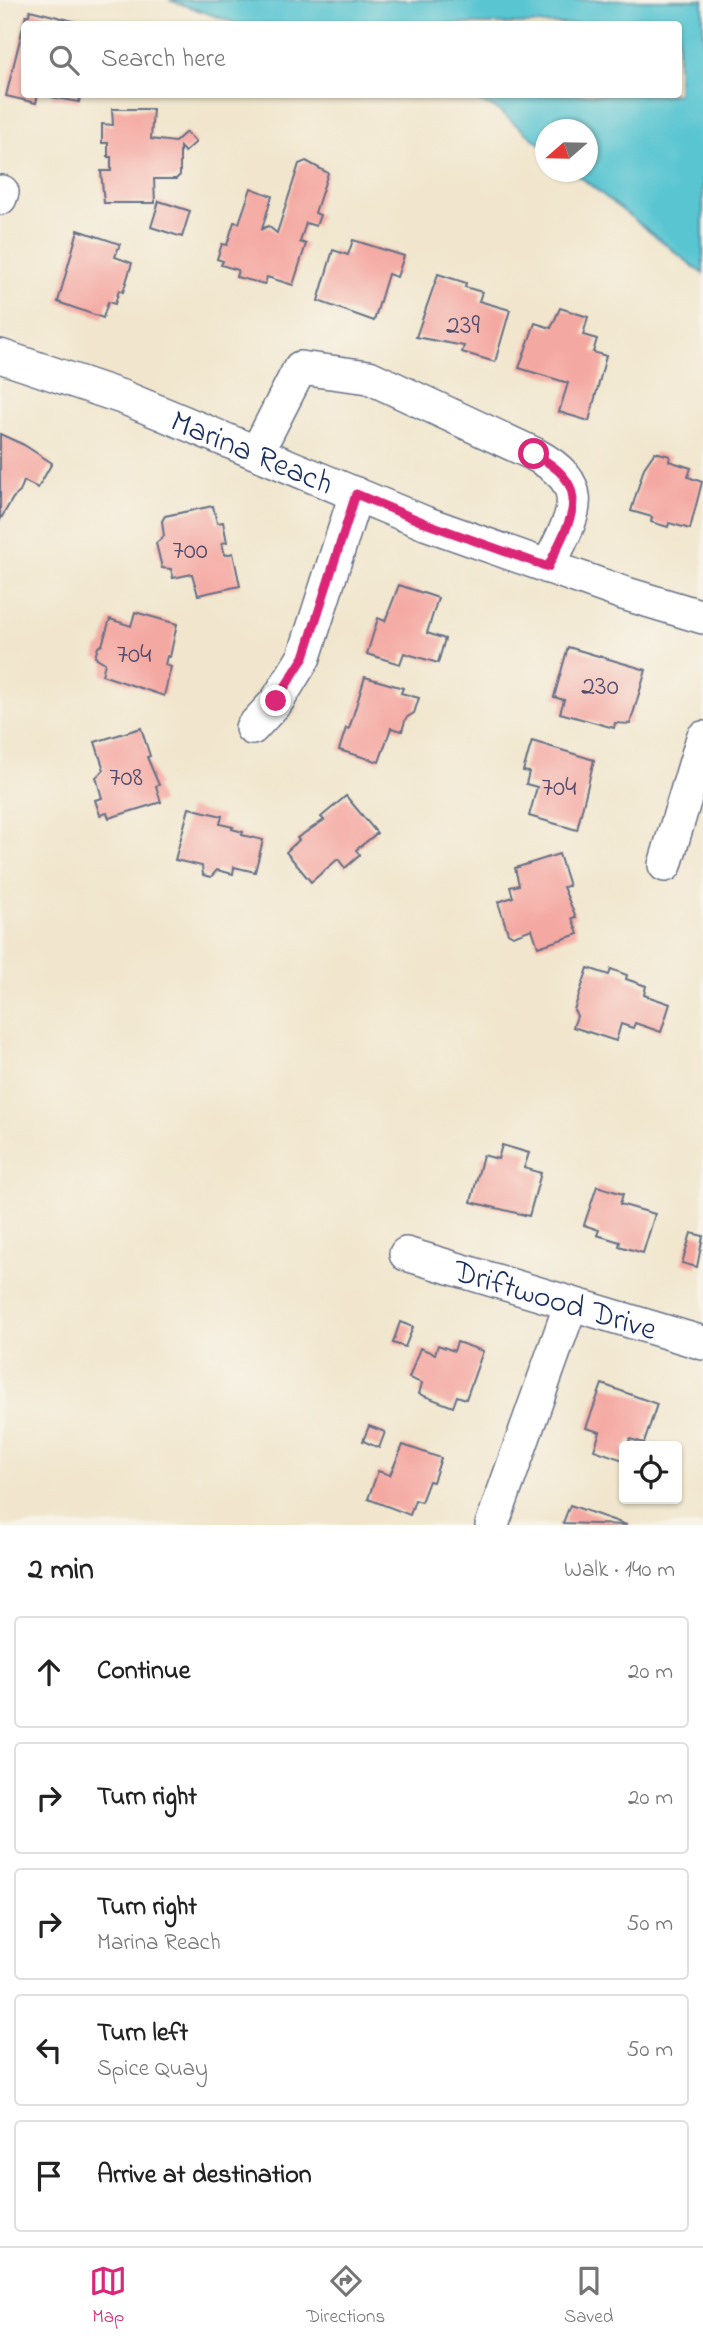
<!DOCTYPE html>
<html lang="en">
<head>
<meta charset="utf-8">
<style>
  :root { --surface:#fff; --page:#f2f2f2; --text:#222; --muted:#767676; --line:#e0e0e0; --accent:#db2777 }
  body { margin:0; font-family:"Indie Flower",sans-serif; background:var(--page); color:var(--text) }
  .controls { position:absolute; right:21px; bottom:21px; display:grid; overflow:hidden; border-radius:7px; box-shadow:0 2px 5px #0004 }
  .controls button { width:63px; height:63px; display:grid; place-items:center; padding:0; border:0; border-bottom:2px solid var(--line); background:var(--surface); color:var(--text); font:35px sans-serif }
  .compass { position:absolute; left:535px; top:119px; width:63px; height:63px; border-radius:50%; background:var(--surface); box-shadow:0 2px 5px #0004; rotate:250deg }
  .stop { position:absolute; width:21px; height:21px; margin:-16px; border:5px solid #db2777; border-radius:50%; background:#fff }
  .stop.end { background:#db2777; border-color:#fff; box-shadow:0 2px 7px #0008 }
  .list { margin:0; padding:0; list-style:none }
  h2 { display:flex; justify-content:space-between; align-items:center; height:91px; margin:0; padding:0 28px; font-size:30px }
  h2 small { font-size:23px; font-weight:400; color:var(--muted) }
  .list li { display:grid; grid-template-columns:46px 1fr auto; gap:21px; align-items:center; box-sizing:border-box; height:112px; margin:0 14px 14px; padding:0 14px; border:2px solid var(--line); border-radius:7px }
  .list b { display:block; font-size:26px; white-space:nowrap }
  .list p { margin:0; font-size:23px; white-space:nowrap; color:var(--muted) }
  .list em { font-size:23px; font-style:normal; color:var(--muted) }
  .icon { flex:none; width:38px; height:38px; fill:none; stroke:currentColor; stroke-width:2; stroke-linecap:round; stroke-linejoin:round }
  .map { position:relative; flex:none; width:703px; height:1525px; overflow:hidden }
  .search { position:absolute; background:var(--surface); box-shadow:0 2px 5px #0004; left:21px; right:21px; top:21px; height:77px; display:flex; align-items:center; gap:18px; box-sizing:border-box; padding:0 24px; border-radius:7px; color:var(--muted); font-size:26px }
  .sheet { height:721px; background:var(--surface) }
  nav { display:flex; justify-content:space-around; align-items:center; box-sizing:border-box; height:98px; border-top:2px solid var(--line); background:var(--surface); font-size:19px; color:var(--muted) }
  nav a { display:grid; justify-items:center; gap:4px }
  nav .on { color:var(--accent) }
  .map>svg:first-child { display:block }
</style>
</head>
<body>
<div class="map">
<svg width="703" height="1525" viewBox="0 0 703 1525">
  <rect width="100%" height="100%" fill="#f7f3e8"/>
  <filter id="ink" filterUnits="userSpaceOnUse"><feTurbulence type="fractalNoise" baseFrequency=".0143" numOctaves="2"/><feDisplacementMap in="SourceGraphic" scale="14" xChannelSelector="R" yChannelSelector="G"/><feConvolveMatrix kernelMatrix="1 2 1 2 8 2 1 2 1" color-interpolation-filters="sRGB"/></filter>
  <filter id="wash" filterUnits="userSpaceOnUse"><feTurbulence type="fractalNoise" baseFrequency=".00686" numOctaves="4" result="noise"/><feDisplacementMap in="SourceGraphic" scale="28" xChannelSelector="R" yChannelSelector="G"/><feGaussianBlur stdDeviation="1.57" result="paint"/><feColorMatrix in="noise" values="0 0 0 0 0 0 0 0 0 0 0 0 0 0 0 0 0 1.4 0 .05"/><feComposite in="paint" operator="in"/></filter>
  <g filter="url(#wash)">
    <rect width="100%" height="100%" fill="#f1e6cd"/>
    <polygon fill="#59c5d1" stroke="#3a7a98" stroke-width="2" points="169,0 703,0 703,274 574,172 588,172 588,130 546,130 545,148 498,110 466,95 678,94 678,24 238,24"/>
    <g id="blocks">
      <g fill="#f4a8a2">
        <polygon points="30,10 85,24 24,24 24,94 38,94 36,103 6,96 26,15 29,15"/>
        <polygon points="52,94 81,94 79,102 51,97"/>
        <polygon points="112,109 153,109 151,139 175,142 186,132 196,142 185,152 180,147 180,175 176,179 154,179 155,203 104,203 101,171 111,171 111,157 108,157 108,143 102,143 102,124 113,125"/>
        <polygon points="306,161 328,173 315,213 320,215 316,226 306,223 300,242 306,244 293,285 267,277 265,284 236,277 238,270 221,265 223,261 217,259 222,244 227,245 234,222 239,223 251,188 272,196 262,229 268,226 277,233 299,164"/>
        <polygon points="159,201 190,211 182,237 151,227"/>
        <polygon points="78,230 120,244 115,257 132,263 123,292 119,290 115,304 108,302 103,318 58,302"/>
        <polygon points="353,240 404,256 397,277 388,274 374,321 318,301 333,250 348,255"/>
        <polygon points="438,274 466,283 465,287 482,292 479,301 510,310 495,362 462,352 464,346 416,337"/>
        <polygon points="560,308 588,317 583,335 597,339 593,352 606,356 589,421 559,412 568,383 519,368 535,323 551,328"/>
        <polygon points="0,434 24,445 52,463 38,488 24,481 20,492 13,498 0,520"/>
        <polygon points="655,452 670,456 669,461 691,468 688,477 702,482 690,529 669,523 668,527 651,522 652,517 631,511 644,468"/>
        <polygon points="213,506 217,523 223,522 227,542 222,543 225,555 233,553 240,586 198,595 192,574 173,578 171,569 162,568 156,543 164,536 162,521 165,516"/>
        <polygon points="399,585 438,598 427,633 445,639 438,663 404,653 400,664 367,654 378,618 385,621"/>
        <polygon points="135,612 177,624 170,657 167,656 165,665 171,667 164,696 102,675 105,663 95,657 98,647 102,645 110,619 131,626"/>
        <polygon points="568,647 646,670 630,724 615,723 614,728 560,713 564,700 554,697"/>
        <polygon points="365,677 403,688 401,693 419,698 414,713 406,718 402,731 391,728 379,762 339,750 346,728 349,729"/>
        <polygon points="141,728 150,756 147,757 159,785 156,786 161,802 109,818 107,813 100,815 95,800 102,798 96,777 104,770 95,742"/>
        <polygon points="532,741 594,760 577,830 529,816 537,787 526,784 529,772 523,771"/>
        <polygon points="346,796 377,833 356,850 360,855 345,868 338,859 311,882 286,852 299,840 297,838 324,820 321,817"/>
        <polygon points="189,808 222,816 220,824 233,827 232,829 243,832 242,835 263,840 255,872 234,867 233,874 217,870 211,877 203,875 202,866 175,860"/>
        <polygon points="559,854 569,886 563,887 576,917 572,918 578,934 538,947 532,929 513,936 508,933 498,902 513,897 510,887 519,885 515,868"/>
        <polygon points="588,968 609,975 611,969 627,975 626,979 646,986 644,995 670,1004 661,1032 635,1023 633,1028 621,1024 616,1041 573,1027 577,1016 574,1010"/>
        <polygon points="502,1145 529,1153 524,1168 541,1173 529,1216 471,1202 483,1155 498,1159"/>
        <polygon points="597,1186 623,1194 620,1204 655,1214 643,1253 619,1246 620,1242 597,1235 599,1230 584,1225"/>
        <polygon points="691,1233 703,1236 697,1267 682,1263"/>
        <polygon points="400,1322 413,1327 405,1347 393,1343"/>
        <polygon points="457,1342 483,1351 466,1399 457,1396 453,1407 419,1394 422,1383 409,1378 420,1348 435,1354 438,1345 454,1351"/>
        <polygon points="602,1384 657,1404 644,1443 630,1439 627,1446 624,1446 623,1460 594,1450 600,1432 586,1428"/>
        <polygon points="369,1426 385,1432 379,1448 363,1441"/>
        <polygon points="403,1445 441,1458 433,1482 429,1481 421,1502 415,1500 410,1515 368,1499 378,1471 390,1475"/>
        <polygon points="570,1505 627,1525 563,1523"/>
      </g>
    </g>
  </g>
  <g filter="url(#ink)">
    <use href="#blocks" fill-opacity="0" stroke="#666f85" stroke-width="2"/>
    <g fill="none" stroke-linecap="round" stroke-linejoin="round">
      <defs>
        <g id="minor">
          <polyline points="0,198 2,192"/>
          <path id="s1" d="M0,356L125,398L425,523L623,593L703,617"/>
          <path d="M257,452L300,368L369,377L534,454C596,487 572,516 548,567"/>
          <polyline points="252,728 277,701 304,657 356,494"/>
          <polyline points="665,865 703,738"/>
          <path id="s2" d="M406,1254L703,1343"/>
          <polyline points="492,1525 571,1304"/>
        </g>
      </defs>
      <use href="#minor" stroke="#666f85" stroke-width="36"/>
      <use href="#minor" stroke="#fff" stroke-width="33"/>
    </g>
  </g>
  <g fill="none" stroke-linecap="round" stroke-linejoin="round" filter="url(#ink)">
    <path stroke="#db2777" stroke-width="9" d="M276,701L304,657L356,494L425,523L548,567C572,516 595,487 534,454"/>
  </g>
  <g text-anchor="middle" stroke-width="7" stroke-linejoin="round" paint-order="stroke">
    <g font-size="28" fill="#514d6f">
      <text x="463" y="333">239</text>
      <text x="190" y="558">700</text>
      <text x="134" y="662">704</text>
      <text x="600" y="694">230</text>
      <text x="126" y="785">708</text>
      <text x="559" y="795">704</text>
    </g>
    <g font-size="32" fill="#1b2f5e" stroke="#f7f3e8">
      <text dy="11" stroke="none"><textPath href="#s1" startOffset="270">Marina Reach</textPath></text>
      <text dy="11" stroke="none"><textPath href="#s2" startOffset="156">Driftwood Drive</textPath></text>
    </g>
  </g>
</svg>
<div class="controls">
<button><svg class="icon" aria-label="locate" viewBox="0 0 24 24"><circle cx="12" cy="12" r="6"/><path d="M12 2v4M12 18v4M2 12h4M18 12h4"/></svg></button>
</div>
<svg class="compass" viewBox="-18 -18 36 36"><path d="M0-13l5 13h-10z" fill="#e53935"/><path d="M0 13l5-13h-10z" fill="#767676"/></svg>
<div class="stop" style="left:534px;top:454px"></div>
<div class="stop end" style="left:276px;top:701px"></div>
<div class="search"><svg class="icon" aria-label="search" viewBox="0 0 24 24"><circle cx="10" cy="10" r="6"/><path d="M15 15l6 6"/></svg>Search here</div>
</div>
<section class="sheet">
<h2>2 min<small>Walk · 140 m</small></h2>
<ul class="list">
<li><svg class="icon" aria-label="ahead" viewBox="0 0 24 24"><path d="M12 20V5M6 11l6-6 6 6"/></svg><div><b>Continue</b></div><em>20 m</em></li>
<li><svg class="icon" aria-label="right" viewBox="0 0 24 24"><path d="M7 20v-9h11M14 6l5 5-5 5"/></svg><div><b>Turn right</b></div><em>20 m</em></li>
<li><svg class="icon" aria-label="right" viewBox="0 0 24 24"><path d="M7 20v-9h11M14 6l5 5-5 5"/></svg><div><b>Turn right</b><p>Marina Reach</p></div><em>50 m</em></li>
<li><svg class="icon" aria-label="left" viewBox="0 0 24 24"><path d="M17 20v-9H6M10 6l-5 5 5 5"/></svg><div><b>Turn left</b><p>Spice Quay</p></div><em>50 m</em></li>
<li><svg class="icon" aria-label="arrive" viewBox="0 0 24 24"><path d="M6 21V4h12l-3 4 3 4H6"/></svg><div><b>Arrive at destination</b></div></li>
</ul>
</section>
<nav>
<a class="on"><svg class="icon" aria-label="map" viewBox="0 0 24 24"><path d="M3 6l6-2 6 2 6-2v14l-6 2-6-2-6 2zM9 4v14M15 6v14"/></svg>Map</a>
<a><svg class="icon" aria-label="directions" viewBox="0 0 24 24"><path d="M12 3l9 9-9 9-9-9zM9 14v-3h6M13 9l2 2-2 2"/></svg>Directions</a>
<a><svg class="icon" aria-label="saved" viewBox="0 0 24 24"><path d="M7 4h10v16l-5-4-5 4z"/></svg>Saved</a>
</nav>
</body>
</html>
